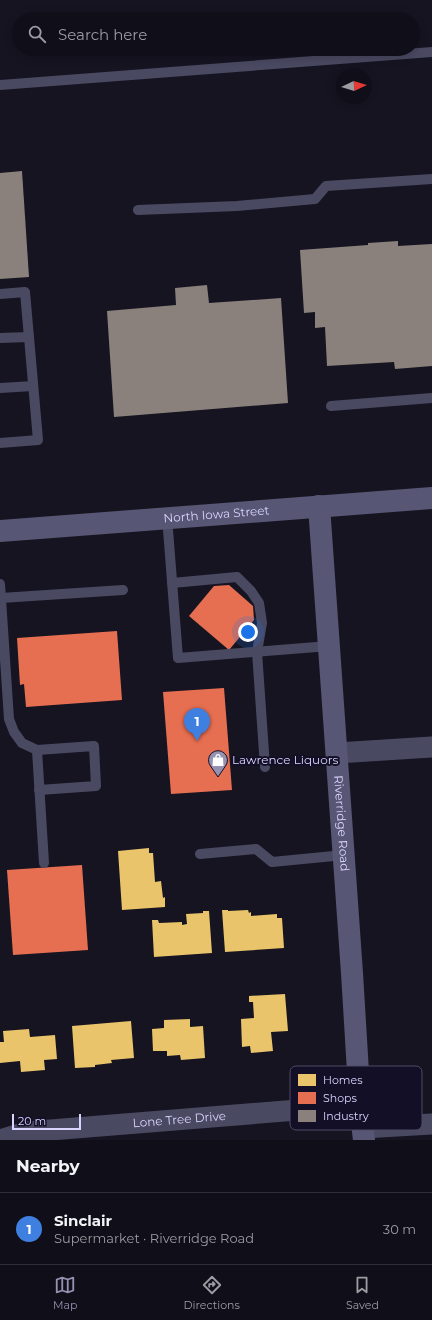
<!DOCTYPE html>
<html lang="en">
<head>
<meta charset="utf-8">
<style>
  :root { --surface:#100f19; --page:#191822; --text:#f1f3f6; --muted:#9c9ca2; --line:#302f38; --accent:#9591b1 }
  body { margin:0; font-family:Montserrat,sans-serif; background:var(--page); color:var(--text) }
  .compass { position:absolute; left:336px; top:68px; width:36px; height:36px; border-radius:50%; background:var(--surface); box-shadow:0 2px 10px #0003; rotate:86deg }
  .scale { position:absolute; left:12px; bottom:10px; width:69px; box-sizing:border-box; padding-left:4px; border:2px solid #d9d4ff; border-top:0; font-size:11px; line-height:14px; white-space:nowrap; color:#d9d4ff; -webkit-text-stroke:3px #130f26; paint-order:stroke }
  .you { position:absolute; left:248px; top:632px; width:14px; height:14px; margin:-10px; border:3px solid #fff; border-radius:50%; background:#1a73e8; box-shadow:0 0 0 6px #1a73e833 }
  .badge { display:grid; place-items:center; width:26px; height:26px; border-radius:50%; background:var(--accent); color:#fff; font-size:13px; font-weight:700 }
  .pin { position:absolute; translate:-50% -33px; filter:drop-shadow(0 1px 2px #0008) }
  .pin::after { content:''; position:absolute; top:21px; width:14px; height:12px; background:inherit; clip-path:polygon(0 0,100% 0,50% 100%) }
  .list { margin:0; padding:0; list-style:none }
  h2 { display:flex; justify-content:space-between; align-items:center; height:52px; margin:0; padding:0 16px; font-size:17px }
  h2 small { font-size:13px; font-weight:400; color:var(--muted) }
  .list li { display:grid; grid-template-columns:26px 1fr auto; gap:12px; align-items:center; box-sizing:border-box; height:72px; padding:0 16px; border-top:1px solid var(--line) }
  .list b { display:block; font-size:15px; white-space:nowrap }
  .list p { margin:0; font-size:13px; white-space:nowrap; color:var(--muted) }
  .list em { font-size:13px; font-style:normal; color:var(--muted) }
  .icon { flex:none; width:22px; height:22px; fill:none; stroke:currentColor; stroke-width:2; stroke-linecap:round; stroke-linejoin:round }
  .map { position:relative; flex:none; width:432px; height:1140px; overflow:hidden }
  .search { position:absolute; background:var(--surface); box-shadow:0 2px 10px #0003; left:12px; right:12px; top:12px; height:44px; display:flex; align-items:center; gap:10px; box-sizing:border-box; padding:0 14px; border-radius:22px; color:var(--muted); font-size:15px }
  .sheet { height:124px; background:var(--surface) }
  nav { display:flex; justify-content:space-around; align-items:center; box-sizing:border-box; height:56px; border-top:1px solid var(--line); background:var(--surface); font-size:11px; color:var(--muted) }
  nav a { display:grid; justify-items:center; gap:2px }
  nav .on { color:var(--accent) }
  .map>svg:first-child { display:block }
</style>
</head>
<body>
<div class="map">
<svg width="432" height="1140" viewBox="0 0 432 1140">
  <rect width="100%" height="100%" fill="#161421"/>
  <g fill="#e9c46a">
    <polygon points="149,848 149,853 153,853 155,882 161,881 163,898 165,897 165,907 122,910 118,851"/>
    <polygon points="222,910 228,910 228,911 248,910 249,913 251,912 251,916 277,914 277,918 282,918 284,948 225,952"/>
    <polygon points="203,911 209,911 212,953 154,957 152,920 158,920 159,923 182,922 182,925 187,924 186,914 203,913"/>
    <polygon points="285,994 288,1031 271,1032 273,1051 251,1053 250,1046 242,1047 241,1019 254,1018 253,1002 249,1002 249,996"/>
    <polygon points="190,1019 190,1027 203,1026 205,1058 181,1060 180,1055 167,1056 167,1051 153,1051 152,1029 164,1028 164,1020"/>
    <polygon points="131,1021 134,1058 111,1060 112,1063 95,1065 95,1067 75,1068 72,1026"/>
    <polygon points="29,1029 30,1037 55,1035 57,1059 44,1060 45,1070 21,1072 20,1061 0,1063 0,1042 4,1042 3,1031"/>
  </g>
  <g fill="#e76f51">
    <polygon points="229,585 253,606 254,620 229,650 189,616 214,586"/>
    <polygon points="117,631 122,700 26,707 24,684 20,685 17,638"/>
    <polygon points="224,688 232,790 171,794 163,692"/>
    <polygon points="82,865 88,950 13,955 7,870"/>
  </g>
  <g fill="#8a817c">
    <polygon points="22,171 29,277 0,279 0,173"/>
    <polygon points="398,241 398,246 432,244 432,366 395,369 394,362 327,366 325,327 315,328 315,312 304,313 300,250 368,245 368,243"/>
    <polygon points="207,285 209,303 281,298 288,403 114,417 107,311 176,305 175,288"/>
  </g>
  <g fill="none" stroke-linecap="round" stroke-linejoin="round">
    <g stroke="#4a4962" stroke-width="10">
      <polyline points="0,85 432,52"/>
      <polyline points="138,210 237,206 315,199 326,186 432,179"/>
      <polyline points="0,294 25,292 38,440 0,443"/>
      <polyline points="0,338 29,337"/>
      <polyline points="0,388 33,386"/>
      <polyline points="331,406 432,398"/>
      <polyline points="167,517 178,658 329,646"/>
      <polyline points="172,583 237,577 251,591 259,603 262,623 257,652 265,767"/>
      <polyline points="0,584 9,719 14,732 22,743 37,750 94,746 96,786 39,790"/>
      <polyline points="1,598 123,590"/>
      <polyline points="37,750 44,863"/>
      <polyline points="200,854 256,849 272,862 344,855"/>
    </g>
    <g stroke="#4a4962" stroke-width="21">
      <polyline points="337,753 432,747"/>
      <polyline points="363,1128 432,1124"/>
      <path id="s1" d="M0,1140L26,1132L360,1105"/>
    </g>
    <g stroke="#575674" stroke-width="22">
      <path id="s2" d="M319,506L352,973L360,1105L364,1140"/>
      <path id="s3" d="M0,531L432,498"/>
    </g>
  </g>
  <defs>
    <symbol id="shop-pin" viewBox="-11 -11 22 30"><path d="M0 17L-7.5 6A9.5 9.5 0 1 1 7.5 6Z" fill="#9591b1" stroke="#130f26"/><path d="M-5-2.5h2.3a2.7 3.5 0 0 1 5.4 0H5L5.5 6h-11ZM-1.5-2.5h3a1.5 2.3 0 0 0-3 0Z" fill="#fff"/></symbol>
  </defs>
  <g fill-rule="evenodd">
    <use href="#shop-pin" x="207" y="749" width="22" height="30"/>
  </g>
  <g text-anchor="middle" stroke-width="4" stroke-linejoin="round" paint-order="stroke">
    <g font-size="12" fill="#d9d4ff" stroke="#130f26">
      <text dy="4" stroke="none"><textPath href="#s3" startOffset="217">North Iowa Street</textPath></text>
      <text dy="4" stroke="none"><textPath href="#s2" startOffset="318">Riverridge Road</textPath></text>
      <text dy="4" stroke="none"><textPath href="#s1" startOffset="181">Lone Tree Drive</textPath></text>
    </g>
    <g font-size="12" fill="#d9d4ff" stroke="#130f26" text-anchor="start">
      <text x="232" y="764">Lawrence Liquors</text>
    </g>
  </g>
  <rect x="290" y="1066" width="132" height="64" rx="6" fill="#130f26" stroke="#4e4a67" stroke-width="1"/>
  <rect x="298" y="1074" width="18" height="12" fill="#e9c46a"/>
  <rect x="298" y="1092" width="18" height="12" fill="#e76f51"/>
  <rect x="298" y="1110" width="18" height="12" fill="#8a817c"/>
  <g font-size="11" fill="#d9d4ff">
    <text x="323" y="1084">Homes</text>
    <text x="323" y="1102">Shops</text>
    <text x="323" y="1120">Industry</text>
  </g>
</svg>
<svg class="compass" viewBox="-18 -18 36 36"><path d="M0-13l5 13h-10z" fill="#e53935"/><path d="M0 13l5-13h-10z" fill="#9c9ca2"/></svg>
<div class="scale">20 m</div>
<div class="you"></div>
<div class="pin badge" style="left:197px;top:741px;background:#3f7fe0">1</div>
<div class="search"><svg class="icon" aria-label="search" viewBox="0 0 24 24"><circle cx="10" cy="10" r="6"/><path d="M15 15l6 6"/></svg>Search here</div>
</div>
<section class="sheet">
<h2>Nearby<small></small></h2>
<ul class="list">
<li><span class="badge" style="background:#3f7fe0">1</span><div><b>Sinclair</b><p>Supermarket · Riverridge Road</p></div><em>30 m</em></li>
</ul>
</section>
<nav>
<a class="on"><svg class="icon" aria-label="map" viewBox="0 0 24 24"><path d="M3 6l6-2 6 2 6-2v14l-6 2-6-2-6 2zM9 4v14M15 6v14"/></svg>Map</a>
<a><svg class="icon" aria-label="directions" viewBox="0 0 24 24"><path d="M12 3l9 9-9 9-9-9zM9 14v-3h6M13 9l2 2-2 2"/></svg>Directions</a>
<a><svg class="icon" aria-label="saved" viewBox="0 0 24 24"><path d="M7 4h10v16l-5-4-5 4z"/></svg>Saved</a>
</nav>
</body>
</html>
